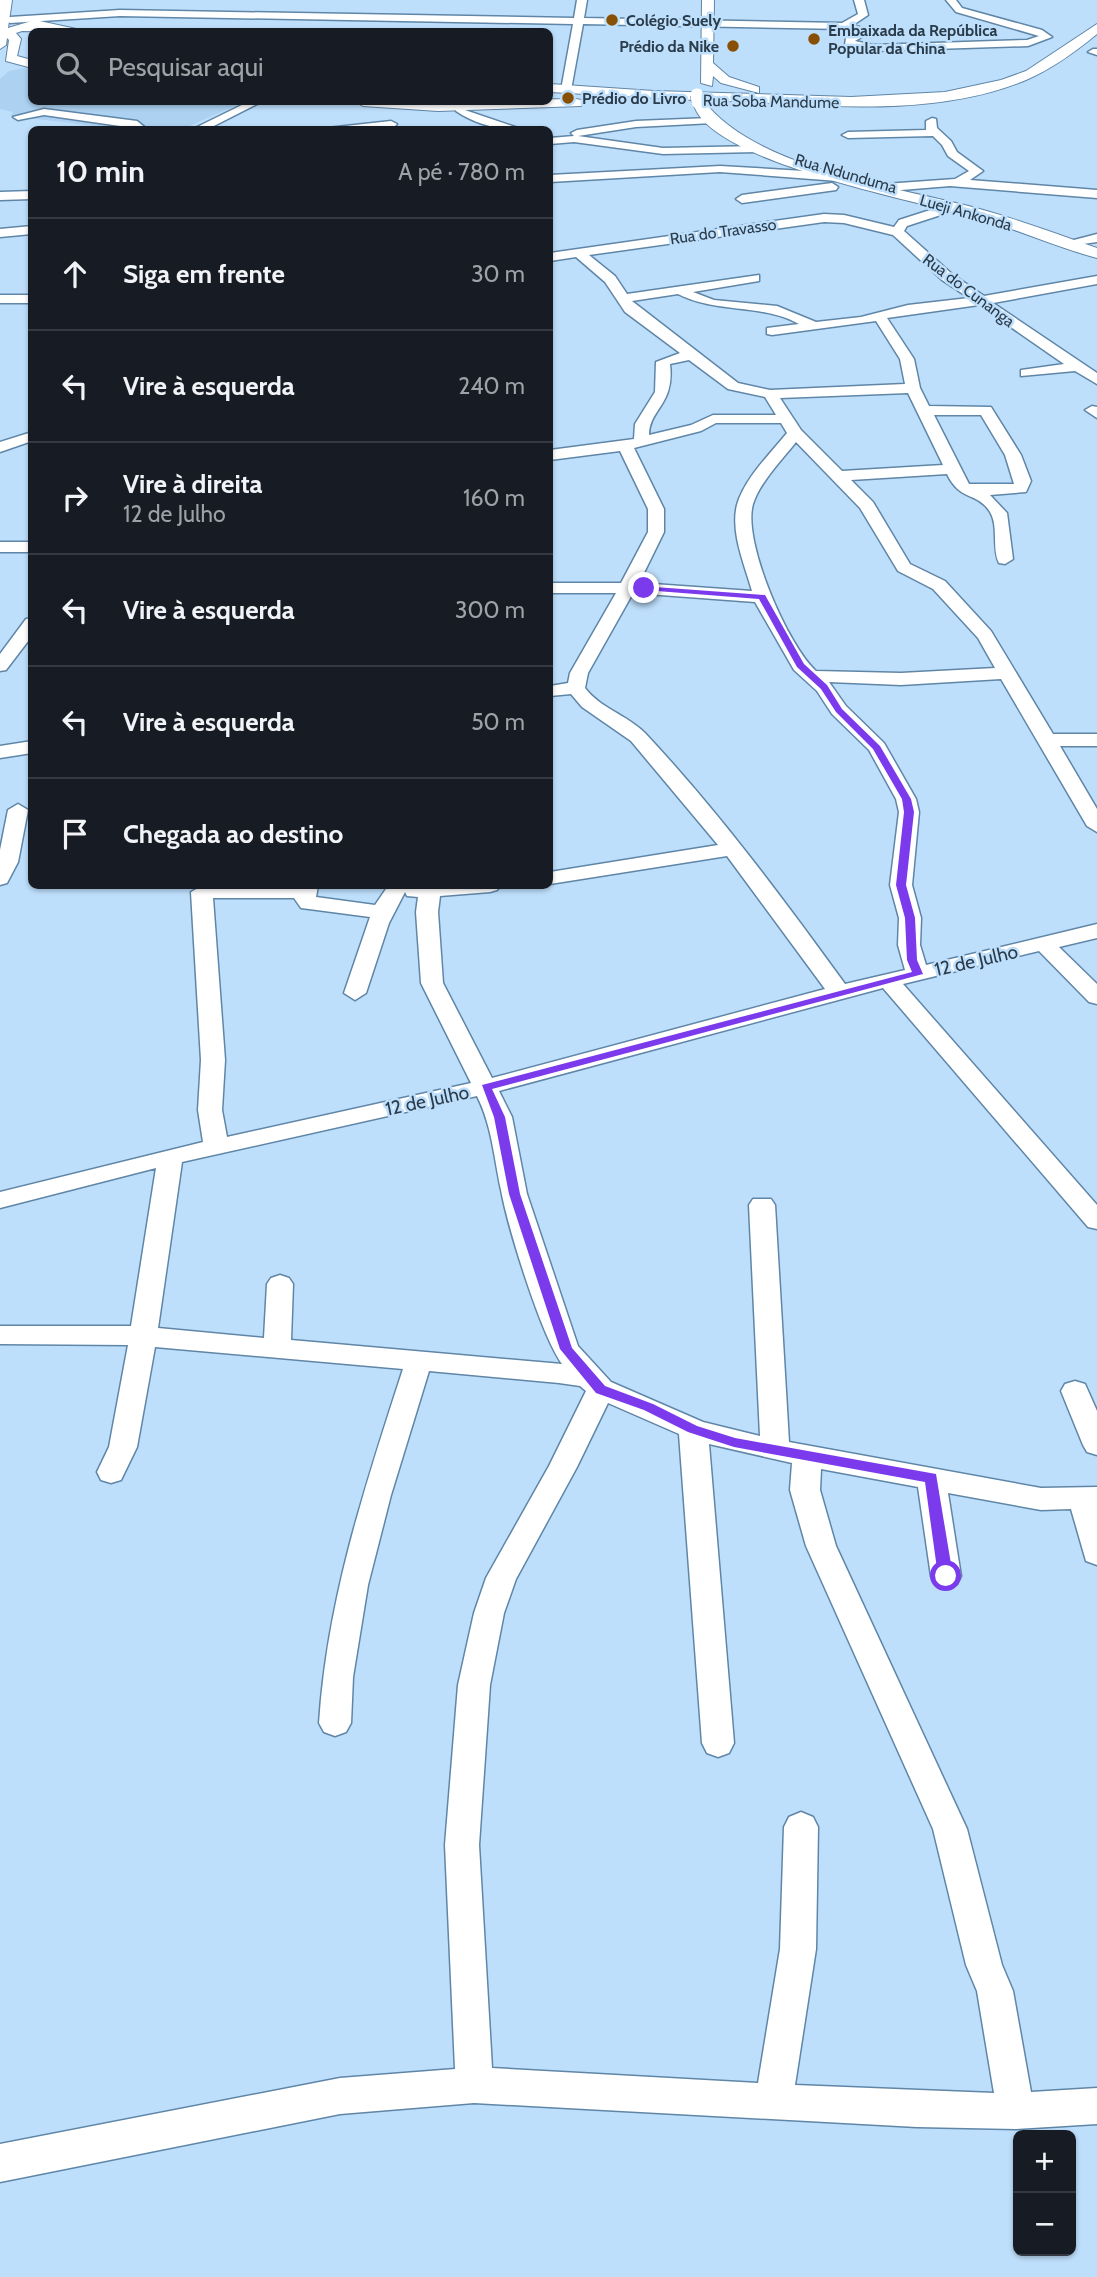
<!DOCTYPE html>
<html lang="pt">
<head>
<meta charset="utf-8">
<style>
  :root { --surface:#171b24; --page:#20242c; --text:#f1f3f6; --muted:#9ea1a6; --line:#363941 }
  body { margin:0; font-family:Cabin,sans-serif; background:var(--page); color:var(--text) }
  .controls { position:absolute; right:21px; bottom:21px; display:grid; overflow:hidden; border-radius:10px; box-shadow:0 2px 5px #0004 }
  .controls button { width:63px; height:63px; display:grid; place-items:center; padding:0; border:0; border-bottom:2px solid var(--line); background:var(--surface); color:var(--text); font:35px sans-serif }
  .stop { position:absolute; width:21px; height:21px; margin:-16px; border:5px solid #7c3aed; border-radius:50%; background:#fff }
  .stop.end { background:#7c3aed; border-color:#fff; box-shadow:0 2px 7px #0008 }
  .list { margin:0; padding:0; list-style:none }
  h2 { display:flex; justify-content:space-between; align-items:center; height:91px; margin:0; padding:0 28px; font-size:30px }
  h2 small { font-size:23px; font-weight:400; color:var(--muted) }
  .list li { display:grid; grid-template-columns:46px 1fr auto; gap:21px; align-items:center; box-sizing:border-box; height:112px; padding:0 28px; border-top:2px solid var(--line) }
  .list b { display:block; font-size:26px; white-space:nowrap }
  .list p { margin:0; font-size:23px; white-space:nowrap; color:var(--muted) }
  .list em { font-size:23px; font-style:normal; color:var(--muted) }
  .icon { flex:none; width:38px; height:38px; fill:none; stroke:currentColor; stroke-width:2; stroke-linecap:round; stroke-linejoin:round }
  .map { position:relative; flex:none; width:1097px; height:2277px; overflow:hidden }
  .search { position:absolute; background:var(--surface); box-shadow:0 2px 5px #0004; left:28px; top:28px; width:525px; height:77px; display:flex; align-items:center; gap:18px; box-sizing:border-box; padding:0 24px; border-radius:10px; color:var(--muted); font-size:26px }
  .panel { position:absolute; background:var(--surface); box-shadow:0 2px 5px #0004; left:28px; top:126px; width:525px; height:763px; border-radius:10px }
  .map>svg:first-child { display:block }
</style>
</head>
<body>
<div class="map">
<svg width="1097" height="2277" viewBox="0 0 1097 2277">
  <rect width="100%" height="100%" fill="#bedffc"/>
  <polygon fill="#acd1f1" points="24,68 31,69 32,102 244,102 180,130 121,129 11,116 13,112 0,109 0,79 9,71"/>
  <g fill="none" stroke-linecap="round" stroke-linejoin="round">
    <defs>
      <g id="minor">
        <polygon points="577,0 587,0 584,18 842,23 858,14 854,0 864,0 868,15 853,25 872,31 855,41 873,45 1027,40 1039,36 956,12 946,0 956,0 962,8 1042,30 1052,37 1028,46 873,51 845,45 846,38 858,32 844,29 583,24 571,90 566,93 561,90 573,24 120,16 10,23 5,20 10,17 120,10 574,18"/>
        <polygon points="1093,49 1097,49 1097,55 1088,52"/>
        <polygon points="248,102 261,102 206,130 191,130"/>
        <path d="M456,107L524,130C501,130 476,125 456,111Z"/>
        <polygon points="44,109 137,121 148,130 44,115 18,120 13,117"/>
        <polygon points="709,118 713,119 713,123 636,127 578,136 663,148 757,146 763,149 757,152 663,154 574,142 550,144 550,138 574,136 571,133 577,130 636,121"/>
        <polygon points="932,118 936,119 937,128 951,141 957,152 983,171 970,180 1097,190 1097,198 950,186 889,191 883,187 885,184 955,179 969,171 948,156 942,145 933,136 848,138 842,135 848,132 926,130 926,121"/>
        <polygon points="391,121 397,124 395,126 309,130"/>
        <polygon points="720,166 838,173 844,177 838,181 720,172 550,182 550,175"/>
        <polygon points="832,183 838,187 836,190 742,203 736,199 742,195"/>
        <polygon points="32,191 32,199 0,200 0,192"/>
        <path d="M952,203L956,204V210L907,226L904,231L952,274L984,296L1097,276V284L993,303L1097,373V384L1075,371L1021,376V370L1064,364L979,305L887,318L914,359L920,388L929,406L991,407L1021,455L1031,481L1026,492L990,495L1007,513L1013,559L1005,564L999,563C991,547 1000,524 988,509C975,492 960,501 947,474L851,480L873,502L910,564L945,581L991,631L1053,734H1097V746H1060L1097,809V832L1087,826L1001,679L901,685L829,682L846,706L884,743L916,799L919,812L912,885L921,918L920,945L926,965L1097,924V938L1059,947L1097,984V1004L1089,1002L1039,951L903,984L1097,1205V1229L1088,1227L883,988L499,1091L512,1117L527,1194L578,1346L611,1382L703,1422L760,1436L749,1205L753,1199H771L775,1205L789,1442L1041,1488L1097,1487V1565L1086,1561L1071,1509L1041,1510L948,1493L961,1576L957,1584L946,1588L935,1584L931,1576L918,1487L821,1469L820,1490L836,1546L967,1829L1002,1965L1013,1991L1031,2092L1097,2088V2124L1016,2129L917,2127L474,2103L340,2114L0,2182V2144L340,2078L455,2069L445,1845L458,1685L474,1613L486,1578L549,1466L586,1391L580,1386L559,1383L429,1371L391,1495L368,1585L353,1677L351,1723L346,1732L335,1736L324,1732L319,1723C327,1600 365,1486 403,1369L155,1347L137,1447L121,1480L111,1483L101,1480L97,1472L109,1447L128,1345L0,1344V1326H131L156,1168L0,1208V1192L203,1142L198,1110L201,1060L191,892L202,886H318L316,897L375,905L388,886H500L497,890L490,892L440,896L438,912L443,983L492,1078L825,989L727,856L550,884V872L718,845L631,741L582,707L571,694L550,696V686L568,683L570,673L616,593H550V583H621L648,532V509L620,451L550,460V450L634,439L635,424L655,392L656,362L680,353L625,312L605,282L576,257L550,261V253L824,214L844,215L894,227L899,220ZM824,222L844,223L893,235L942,280L969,298L908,305L861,317L816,322L777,306L714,300L693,292L759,281V275L627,294L615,276L589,255ZM678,294C717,314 761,303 799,324L767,328V334L772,335L876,321L900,359L905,384L770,390L738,383L632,301ZM689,360L728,389L765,397L776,415H713L691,425L649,435C649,409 675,405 670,364ZM908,393L943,465L842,471L801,430L780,398ZM934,415H981L1005,455L1014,484H969ZM716,423H781L787,433C771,453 744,479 737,505C730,532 745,566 752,591L639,583L664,532V509L634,448L701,431ZM796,442L860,508L898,571L933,589L978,638L995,668L901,673L816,671C788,646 742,541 753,504C760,482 782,460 796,442ZM633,593L755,602L794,670L817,691L832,714L869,750L896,799L899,812L890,885L899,918L898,945L905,970L845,984C782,897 718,811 645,733C627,715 600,708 585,688L588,673ZM405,892L407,896L418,897L416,912L421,983L471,1083L227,1137L222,1110L225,1060L213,898H294L301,908L309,909L370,917L344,993L355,1000L366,993L389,923ZM477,1096C492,1126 494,1158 501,1190C508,1228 541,1335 562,1364L291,1340L293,1284L289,1278L280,1275L271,1278L267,1284L264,1338L158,1328L182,1162ZM608,1403L679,1434L702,1743L707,1753L718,1757L729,1753L734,1743L709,1444L792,1463L790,1490L806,1546L933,1829L966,1965L977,1991L994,2093L795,2085L816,1949L818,1827L813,1817L801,1812L789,1817L784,1827L780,1949L758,2083L492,2068L479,1845L490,1685L504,1613L516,1579L577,1467Z"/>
        <polygon points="32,226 32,234 0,237 0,229"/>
        <polygon points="1097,234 1097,242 1076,245 1070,241"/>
        <rect x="0" y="295" width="32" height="8"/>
        <polygon points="1092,406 1097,407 1097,418 1085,410"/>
        <polygon points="32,432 32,441 0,452 0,442"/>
        <rect x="0" y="542" width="32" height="10"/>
        <polygon points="32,618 32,636 6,670 0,671 0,654 26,619"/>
        <polygon points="32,741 32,753 0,758 0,746"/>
        <polygon points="18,804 28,810 18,862 7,883 0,885 0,850 8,810"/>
        <polygon points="1075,1381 1085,1384 1097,1411 1097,1455 1087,1452 1083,1445 1061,1391 1065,1384"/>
      </g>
      <g id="major">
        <polygon points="0,0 12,0 8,28 35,20 90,32 22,31 16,33 21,39 17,56 32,60 32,68 6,61 9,40 7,38 6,45 0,49"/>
        <polygon points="702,0 714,0 713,63 729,77 759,87 759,93 721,83 713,76 712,86 701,83"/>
        <path d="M1097,24V34C1075,52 1052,69 1026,80C927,121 807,103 703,100C755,169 895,186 976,208C1017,219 1057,234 1097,248V258C1058,248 1020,230 980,219C928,203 698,161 693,100L550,92V84L654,91L851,97L945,92L1001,80L1026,71Z"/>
        <polygon points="576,99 581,100 581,106 438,111 363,106 356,102"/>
      </g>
    </defs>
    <use href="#minor" stroke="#5f86a7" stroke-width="3"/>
    <use href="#major" stroke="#5f86a7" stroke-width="2"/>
    <use href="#minor" fill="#fff" fill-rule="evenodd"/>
    <use href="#major" fill="#fff" fill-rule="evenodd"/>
    <defs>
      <polyline id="major-bridge" points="697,95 698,102"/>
    </defs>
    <use href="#major-bridge" stroke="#5f86a7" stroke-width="14" stroke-linecap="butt"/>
    <use href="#major-bridge" stroke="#fff" stroke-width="13"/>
  </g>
  <polygon fill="#7c3aed" points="641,586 765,595 804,664 827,685 842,709 880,746 911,799 914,812 906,885 915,918 917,960 923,974 492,1089 505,1117 520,1194 572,1348 605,1386 653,1404 697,1426 735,1438 936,1474 953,1576 946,1582 938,1576 925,1482 734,1447 688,1432 644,1410 596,1393 560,1349 509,1194 494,1117 482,1085 912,972 907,960 905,918 896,885 904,812 902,799 873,749 836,712 821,689 797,667 759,599 644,590"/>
  <g fill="#885004" stroke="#bedffc" stroke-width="2.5">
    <circle cx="612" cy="20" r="7"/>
    <circle cx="814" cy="39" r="7"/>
    <circle cx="733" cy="46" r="7"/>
    <circle cx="568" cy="98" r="7"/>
  </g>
  <g text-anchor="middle" stroke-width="5" stroke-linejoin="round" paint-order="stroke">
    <g font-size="16" font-weight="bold" fill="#2a3b49" stroke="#bedffc" text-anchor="start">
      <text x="626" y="26">Colégio Suely</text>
      <text x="828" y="36">Embaixada da República<tspan x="828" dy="18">Popular da China</tspan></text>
      <text x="719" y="52" text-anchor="end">Prédio da Nike</text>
      <text x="582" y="104">Prédio do Livro</text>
    </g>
    <g font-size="16" fill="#2a3b49" stroke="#bedffc">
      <text transform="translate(771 101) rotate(1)" y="6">Rua Soba Mandume</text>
      <text transform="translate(846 173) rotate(16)" y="6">Rua Ndunduma</text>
      <text transform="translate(966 212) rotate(16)" y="6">Lueji Ankonda</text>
      <text transform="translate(723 231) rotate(-8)" y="6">Rua do Travasso</text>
      <text transform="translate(969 290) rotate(37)" y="6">Rua do Cunanga</text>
    </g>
    <g font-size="19" fill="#2a3b49" stroke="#bedffc">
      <text transform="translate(976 960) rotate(-13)" y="7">12 de Julho</text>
      <text transform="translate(427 1100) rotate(-12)" y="7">12 de Julho</text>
    </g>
  </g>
</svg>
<div class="controls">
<button>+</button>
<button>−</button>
</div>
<div class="stop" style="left:946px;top:1576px"></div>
<div class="stop end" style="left:644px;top:588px"></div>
<div class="search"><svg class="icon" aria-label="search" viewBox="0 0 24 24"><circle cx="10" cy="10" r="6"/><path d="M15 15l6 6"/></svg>Pesquisar aqui</div>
<section class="panel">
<h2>10 min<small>A pé · 780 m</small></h2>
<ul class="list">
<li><svg class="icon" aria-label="ahead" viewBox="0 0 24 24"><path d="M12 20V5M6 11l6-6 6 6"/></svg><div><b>Siga em frente</b></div><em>30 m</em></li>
<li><svg class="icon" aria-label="left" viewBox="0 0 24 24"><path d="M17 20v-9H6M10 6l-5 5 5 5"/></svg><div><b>Vire à esquerda</b></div><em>240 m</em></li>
<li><svg class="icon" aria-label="right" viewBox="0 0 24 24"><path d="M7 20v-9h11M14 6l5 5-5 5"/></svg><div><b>Vire à direita</b><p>12 de Julho</p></div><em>160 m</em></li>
<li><svg class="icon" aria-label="left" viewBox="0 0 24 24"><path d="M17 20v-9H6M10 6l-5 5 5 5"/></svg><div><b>Vire à esquerda</b></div><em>300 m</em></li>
<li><svg class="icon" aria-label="left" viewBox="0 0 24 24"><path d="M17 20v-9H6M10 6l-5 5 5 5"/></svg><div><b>Vire à esquerda</b></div><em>50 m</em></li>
<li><svg class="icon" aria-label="arrive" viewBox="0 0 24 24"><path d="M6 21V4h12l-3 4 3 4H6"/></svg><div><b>Chegada ao destino</b></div></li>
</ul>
</section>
</div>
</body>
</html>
